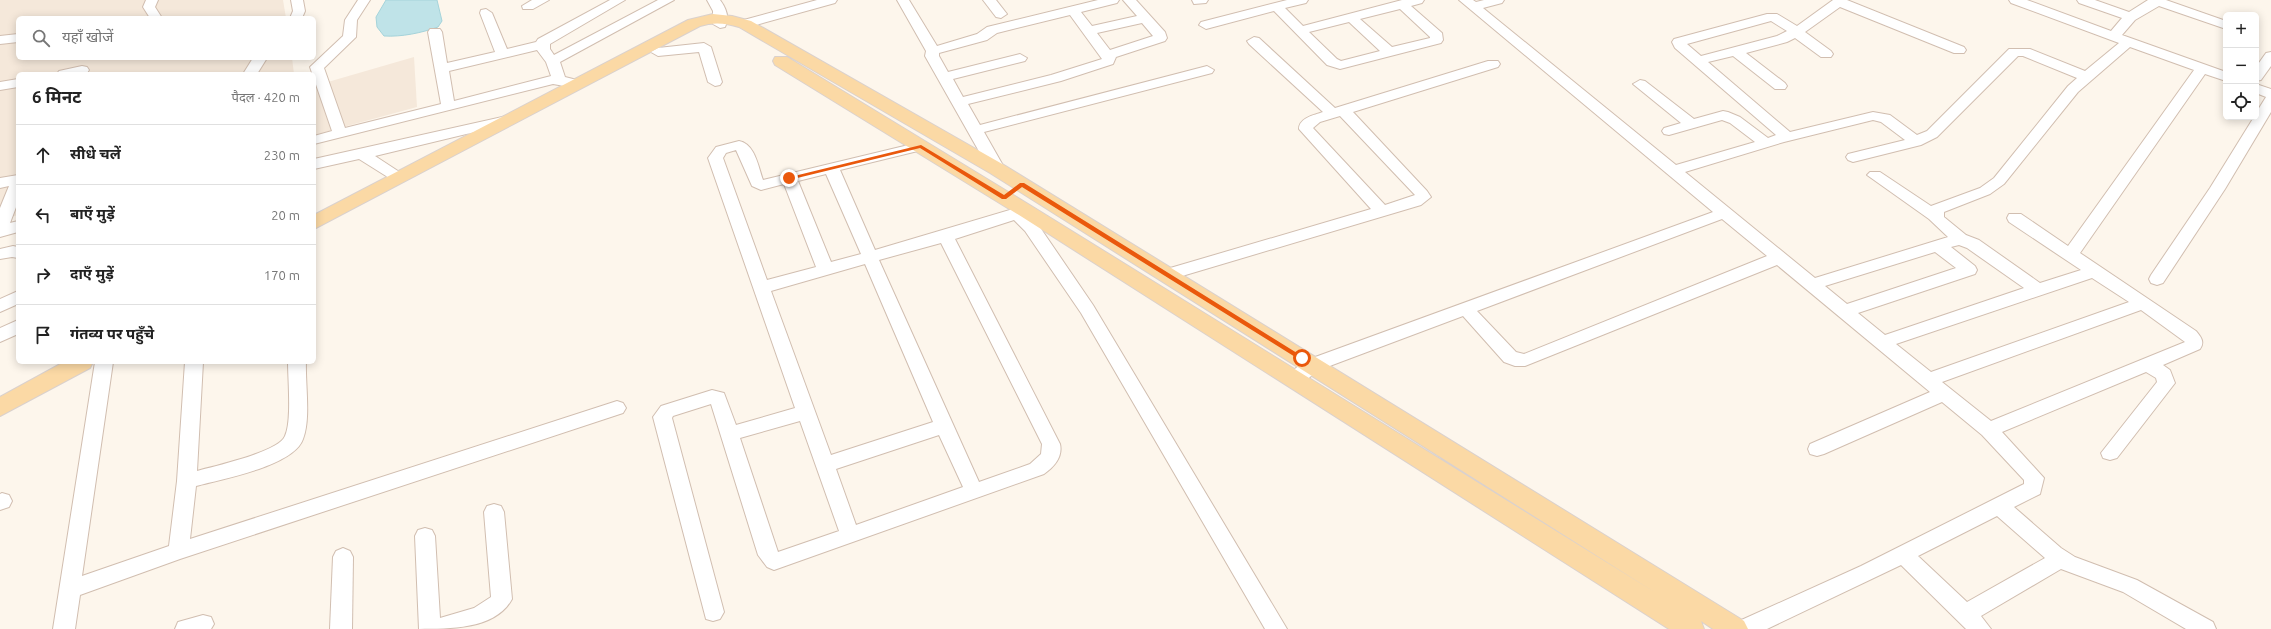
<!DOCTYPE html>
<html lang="hi">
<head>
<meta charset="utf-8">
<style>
  :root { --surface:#fff; --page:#f2f2f2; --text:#222; --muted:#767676; --line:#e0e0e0 }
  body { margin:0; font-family:Ubuntu,"Noto Sans Devanagari",sans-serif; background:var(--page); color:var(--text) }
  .controls { position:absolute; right:12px; top:12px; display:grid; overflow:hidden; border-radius:6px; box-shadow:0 2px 10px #0003 }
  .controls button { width:36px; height:36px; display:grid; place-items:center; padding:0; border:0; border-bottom:1px solid var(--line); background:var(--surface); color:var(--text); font:20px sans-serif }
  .stop { position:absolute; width:12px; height:12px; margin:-9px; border:3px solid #ea580c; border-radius:50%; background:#fff }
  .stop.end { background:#ea580c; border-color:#fff; box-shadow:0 1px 4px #0008 }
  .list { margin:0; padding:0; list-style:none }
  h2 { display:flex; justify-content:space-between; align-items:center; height:52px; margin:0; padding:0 16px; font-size:17px }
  h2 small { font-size:13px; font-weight:400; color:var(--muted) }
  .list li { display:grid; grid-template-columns:26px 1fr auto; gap:12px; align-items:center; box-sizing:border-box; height:60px; padding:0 16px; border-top:1px solid var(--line) }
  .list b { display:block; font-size:15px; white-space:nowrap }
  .list em { font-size:13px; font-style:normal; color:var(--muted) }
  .icon { flex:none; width:22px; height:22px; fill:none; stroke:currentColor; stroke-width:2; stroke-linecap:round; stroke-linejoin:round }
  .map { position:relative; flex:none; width:2271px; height:629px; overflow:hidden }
  .search { position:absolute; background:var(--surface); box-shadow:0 2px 10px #0003; left:16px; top:16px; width:300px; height:44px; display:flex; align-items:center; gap:10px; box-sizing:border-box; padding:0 14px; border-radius:6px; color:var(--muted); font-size:15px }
  .panel { position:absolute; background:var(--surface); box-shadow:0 2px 10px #0003; left:16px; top:72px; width:300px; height:292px; border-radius:6px }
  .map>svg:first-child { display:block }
</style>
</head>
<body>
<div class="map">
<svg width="2271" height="629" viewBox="0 0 2271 629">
  <rect width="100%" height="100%" fill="#fdf6ec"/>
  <g fill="#f5e8da">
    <polygon points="0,0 283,0 286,18 18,18 18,58 292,58 294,74 18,74 18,215 0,220"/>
    <polygon points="414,57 417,107 314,135 314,86"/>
  </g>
  <path fill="#bfe3e8" stroke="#a5d3da" d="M386,0H437L442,21L438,27C421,33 402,37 384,36L377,27L376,17Z"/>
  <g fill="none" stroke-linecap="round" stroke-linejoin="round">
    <defs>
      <g id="minor">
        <polygon points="146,0 158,0 155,7 162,18 150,18 143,7"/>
        <polygon points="291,0 303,0 305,11 302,18 290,18 293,11"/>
        <path d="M358,0H370L357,20L356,37L324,68L345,128L441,104L428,32L430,29H440L442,32L447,63L495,52L480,13L481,10L486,9L492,13L507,49L536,42L538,39L610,0H625L550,44V49L554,55L658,0H674L560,62L565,77L581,81L583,84L581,87L576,88L553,84L314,144V136L332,131L310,67L343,36L345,20ZM537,50L546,62L551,76L454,101L449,71Z"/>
        <polygon points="532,0 549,0 533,9 523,9 522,6"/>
        <path d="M707,0H720C726,8 730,18 725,27L720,28L713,24V11Z"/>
        <polygon points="817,0 837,0 835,3 745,28 738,24 740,21"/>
        <path d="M897,0H909L937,46L977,34L987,27L1098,0H1119L1117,3L1081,12L1092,26L1137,16L1123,0H1136L1165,32L1167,38L1165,41L1116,57L1113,64L1061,81L968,104L980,125L1207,66L1214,70L1212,73L984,132L1005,169L1002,172H992L989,169L925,56L926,51ZM1070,15L1102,59L1051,75L963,97L953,79L1025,61L1027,58L1020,54L948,72L939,56V53L987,40L997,33ZM1142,23L1153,36L1110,50L1097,33Z"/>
        <polygon points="983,0 996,0 1007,14 1001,18 996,17"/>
        <polygon points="1192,0 1208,0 1206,3 1194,4"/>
        <path d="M1287,0H1308L1306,3L1285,8L1303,26L1402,0H1424L1422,3L1411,6L1442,33L1443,40L1441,43L1340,69L1327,65L1274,11L1206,29L1199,25L1201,22ZM1400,9L1430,37V38L1392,47L1360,19ZM1349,22L1380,51L1341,61L1337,59L1309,32Z"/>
        <path d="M1459,0H1473L1476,2L1484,0H1504L1502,3L1483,8L1676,165L1755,142L1730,123L1722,120L1669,135L1664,134L1662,131L1664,128L1681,123L1633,84L1640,80L1645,81L1694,119L1723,111L1728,112L1740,117L1768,138L1776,135L1675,48L1672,42L1674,39L1767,14H1777L1797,26L1833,0H1847L1964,47L1966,50L1964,53H1954L1840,7L1805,32L1831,51L1833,54L1831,57H1821L1795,38L1787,42L1746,53L1785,83L1787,86L1785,89H1775L1733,56L1708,62L1790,132L1873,112L1890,115L1917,135L1927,131L2009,49H2030L2085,71L2119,43L2011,3L2009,0H2027L2111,31L2122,18L2079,3L2077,0H2095L2129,12L2148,0H2166L2226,21V29L2159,6L2135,20L2122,35L2226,72V81L2205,74L2080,253L2196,331C2201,337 2205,342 2200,349L2163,365L2170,370L2175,383L2117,458L2110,460L2103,458L2101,453L2157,382L2156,378L2146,372L2002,432L2044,478L2040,494L2014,507L2061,548L2075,557L2137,580L2213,622L2216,629H2186L2123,592L2061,569L1981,616L1991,629H1966L1901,565L1767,629H1734L1737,622L1861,566L2024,484V480L1982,435L1942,402L1824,454L1817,456L1810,454L1808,449L1810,444L1930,392L1777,265L1525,366H1515L1504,362L1463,316L1319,370C1309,377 1300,388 1288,384L1285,379L1288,374L1307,360L1713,212ZM1771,21L1787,31L1777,36L1701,56L1687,44ZM2130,47L2194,70L2068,246L2021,214H2009L2007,218L2009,222L2081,270L2040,283L1979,240L1966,235L1944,217V212L1990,194L2004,184L2078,92ZM2018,56H2023L2077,78L2068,86L1994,178L1980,188L1931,206L1880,172H1870L1867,175L1929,219L1948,237L1815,278L1685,172L1784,142L1873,120L1881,122L1905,140L1848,154L1846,157L1848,160L1853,162L1921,145L1937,137ZM1722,219L1767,256L1524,354L1516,352L1477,311ZM1959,245L1967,248L2024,288L1885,335L1858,313L1975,274L1977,270L1975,266L1951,247ZM1935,252L1956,268L1847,304L1825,286ZM2092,278L2129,302L1931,372L1896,344ZM2141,310L2185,342L1991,421L1942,382ZM1997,516L2045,558L1967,602L1918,556Z"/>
        <polygon points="18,34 18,42 0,44 0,36"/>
        <path d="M1254,37L1259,38L1335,108L1488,61H1498L1500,64L1498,67L1353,112L1427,191L1431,197L1421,205L1172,279L1166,281L1160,279L1158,275L1160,271L1371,209L1299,129C1299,118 1314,115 1323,112L1249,44L1247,41ZM1340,116L1415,195L1385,205L1313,128L1320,122Z"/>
        <polygon points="704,43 711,47 722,82 720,85 715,86 708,82 699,52 658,56 651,52 658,48"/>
        <polygon points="2271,52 2271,66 2261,80 2256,81 2256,67 2266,53"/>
        <polygon points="253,58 267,58 257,74 243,74"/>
        <polygon points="82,66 87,67 89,70 87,73 57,74 59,71"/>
        <polygon points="18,79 18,87 0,90 0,82"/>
        <polygon points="2256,84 2271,89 2271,112 2225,189 2163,283 2157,285 2151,283 2149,279 2151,275 2210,188 2254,117 2256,117 2256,113 2266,97 2256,93"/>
        <polygon points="511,115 516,116 518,119 516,122 375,156 404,175 407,178 404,181 394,181 359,159 314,169 314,159"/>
        <path d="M739,141C755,144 758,166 763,180L921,142L926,143L928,146L926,149L840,170L875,250L1020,207H1032L1034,211L1028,216L1037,223L1093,305L1287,629H1265L1081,313L1025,231L1014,220L955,239L1060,444C1063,457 1054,467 1044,474L774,570L767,567L758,555L711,404L673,416L672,418L724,612L720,619L713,621L706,619L653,417L661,406L712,390L724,393L736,425L795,408L708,158L716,147ZM736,150L752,186L761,190L784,184L816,267L767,280L723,158L726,153ZM826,174L861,254L831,262L798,181ZM941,243L1042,444L1041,454L1030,464L979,482L879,260ZM865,264L933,422L831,455L771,291ZM800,421L839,531L778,552L740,438ZM939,435L963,487L856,525L836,469Z"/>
        <polygon points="18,175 18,202 10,223 18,221 18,232 0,237 0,208 9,186 0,188 0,178"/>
        <polygon points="13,246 18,247 18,258 12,257 0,259 0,249"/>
        <polygon points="18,291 18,304 0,312 0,299"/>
        <polygon points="18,320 18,334 0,342 0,328"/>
        <path d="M95,362H113L82,576L169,546L177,481L185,362H203L197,471C214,466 279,452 285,436C292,421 288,380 288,362H306C305,384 311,418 303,439C294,466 222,479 196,486L190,539L617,401L623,403L626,408L623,413L180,559L80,595L75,629H53Z"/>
        <polygon points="2,493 9,495 12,501 9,507 0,510 0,494"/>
        <path d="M494,504L501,506L504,512L512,599C496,629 451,629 419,629L415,536L418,530L425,528L432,530L435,536L440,618L474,608L491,597L484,512L487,506Z"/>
        <polygon points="343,548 350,551 353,557 352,629 330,629 333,557 336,551"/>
        <polygon points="203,615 211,617 214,624 211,629 175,629 178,622"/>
      </g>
      <g id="major">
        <path d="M713,14L732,16L751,21L1004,165L1744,621L1748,629H1713L1701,621L1704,629H1669L1019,215L775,65L773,61L775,57H787L1033,207L1656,593L990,173L739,27C726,23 713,22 700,26L314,229V215L688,20Z"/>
        <polygon points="64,362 93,362 90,368 0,416 0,397"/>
      </g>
    </defs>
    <use href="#minor" stroke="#d1beb0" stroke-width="2"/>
    <use href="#major" stroke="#dad1cd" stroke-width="2"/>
    <use href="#minor" fill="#fff" fill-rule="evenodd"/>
    <use href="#major" fill="#fbd9a5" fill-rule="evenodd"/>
  </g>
  <polygon fill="#ea580c" points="921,145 1004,195 1020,183 1024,183 1305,358 1300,360 1022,187 1006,199 1002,199 920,148 789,180 786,178"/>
</svg>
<div class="controls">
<button>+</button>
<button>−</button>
<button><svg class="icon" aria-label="locate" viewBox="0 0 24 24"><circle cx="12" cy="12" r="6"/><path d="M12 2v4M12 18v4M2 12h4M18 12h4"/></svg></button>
</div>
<div class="stop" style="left:1302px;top:358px"></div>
<div class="stop end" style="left:789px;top:178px"></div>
<div class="search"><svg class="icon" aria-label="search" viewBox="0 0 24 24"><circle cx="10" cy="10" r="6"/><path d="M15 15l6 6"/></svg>यहाँ खोजें</div>
<section class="panel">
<h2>6 मिनट<small>पैदल · 420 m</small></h2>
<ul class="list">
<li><svg class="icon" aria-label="ahead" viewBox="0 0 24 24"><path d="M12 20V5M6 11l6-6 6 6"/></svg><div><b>सीधे चलें</b></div><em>230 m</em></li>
<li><svg class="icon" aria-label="left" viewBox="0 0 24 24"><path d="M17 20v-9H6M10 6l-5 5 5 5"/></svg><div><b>बाएँ मुड़ें</b></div><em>20 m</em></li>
<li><svg class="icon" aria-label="right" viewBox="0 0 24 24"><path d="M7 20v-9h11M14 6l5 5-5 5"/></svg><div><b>दाएँ मुड़ें</b></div><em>170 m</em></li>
<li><svg class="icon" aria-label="arrive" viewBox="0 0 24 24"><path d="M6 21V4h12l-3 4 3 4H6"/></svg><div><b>गंतव्य पर पहुँचे</b></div></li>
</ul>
</section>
</div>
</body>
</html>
